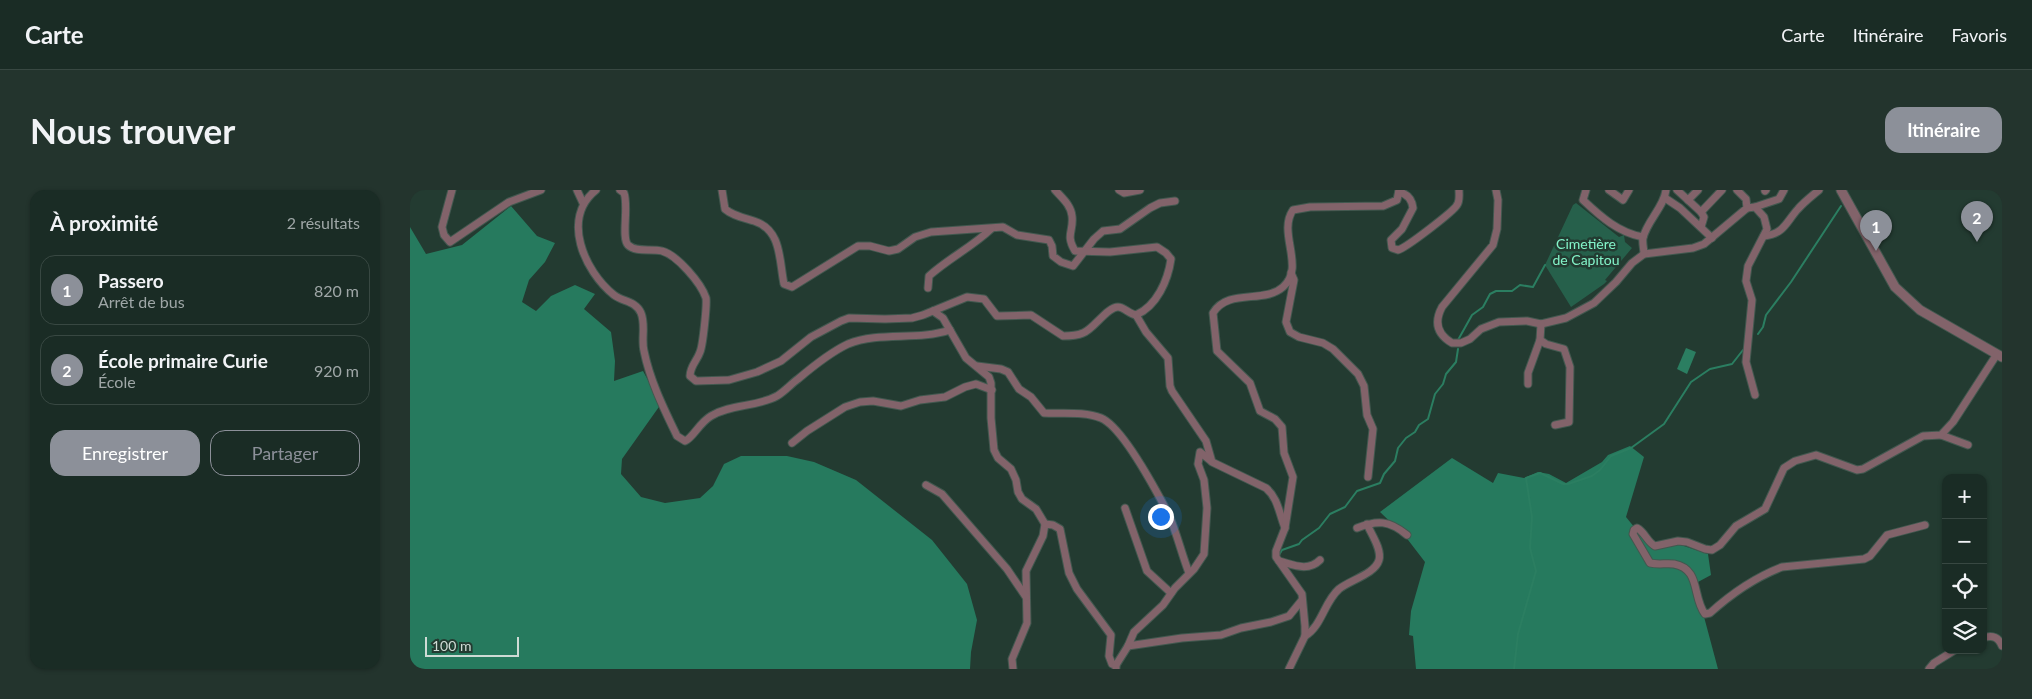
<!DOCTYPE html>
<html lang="fr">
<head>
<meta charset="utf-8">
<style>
  :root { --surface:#1a2c25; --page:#23342d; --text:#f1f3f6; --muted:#9fa7a7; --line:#384842; --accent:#8c9099 }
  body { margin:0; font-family:Lato,sans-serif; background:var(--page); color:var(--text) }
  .controls { position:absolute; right:15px; bottom:15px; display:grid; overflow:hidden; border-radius:10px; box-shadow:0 1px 4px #0004 }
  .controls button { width:45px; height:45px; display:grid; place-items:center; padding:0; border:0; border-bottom:1px solid var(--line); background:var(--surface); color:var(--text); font:25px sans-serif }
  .scale { position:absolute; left:15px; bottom:12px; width:94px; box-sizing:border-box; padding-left:5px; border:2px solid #cedbd5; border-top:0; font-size:14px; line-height:18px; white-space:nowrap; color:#cedbd5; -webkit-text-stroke:4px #233b31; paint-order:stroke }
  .you { position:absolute; left:750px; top:326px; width:18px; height:18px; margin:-12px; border:4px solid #fff; border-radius:50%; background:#1a73e8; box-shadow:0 0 0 8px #1a73e833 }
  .badge { display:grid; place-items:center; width:32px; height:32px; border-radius:50%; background:var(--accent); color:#fff; font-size:16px; font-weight:700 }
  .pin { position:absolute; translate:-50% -41px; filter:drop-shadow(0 1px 2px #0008) }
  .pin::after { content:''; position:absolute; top:26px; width:18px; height:15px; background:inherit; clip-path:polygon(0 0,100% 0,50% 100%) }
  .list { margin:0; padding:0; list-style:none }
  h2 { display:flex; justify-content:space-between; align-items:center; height:65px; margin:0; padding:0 20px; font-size:21px }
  h2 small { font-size:16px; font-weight:400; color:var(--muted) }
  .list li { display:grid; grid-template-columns:32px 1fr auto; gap:15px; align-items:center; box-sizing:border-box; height:70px; margin:0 10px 10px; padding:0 10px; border:1px solid var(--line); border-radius:15px }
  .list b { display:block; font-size:19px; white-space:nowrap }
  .list p { margin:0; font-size:16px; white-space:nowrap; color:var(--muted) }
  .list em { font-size:16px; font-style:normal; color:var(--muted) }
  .actions { display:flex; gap:10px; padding:15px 20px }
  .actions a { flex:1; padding:11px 0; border:1px solid var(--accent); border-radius:15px; text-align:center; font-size:18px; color:var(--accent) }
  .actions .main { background:var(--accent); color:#fff }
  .icon { flex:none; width:28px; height:28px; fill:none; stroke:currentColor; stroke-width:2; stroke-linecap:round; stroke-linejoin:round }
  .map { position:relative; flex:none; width:1592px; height:479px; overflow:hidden; border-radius:15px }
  header { display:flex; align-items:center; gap:30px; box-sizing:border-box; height:70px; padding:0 25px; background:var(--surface); border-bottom:1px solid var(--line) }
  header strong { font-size:24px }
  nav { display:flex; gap:28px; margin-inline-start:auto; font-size:18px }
  .intro { display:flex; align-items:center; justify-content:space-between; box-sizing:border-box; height:120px; padding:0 30px }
  h1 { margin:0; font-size:35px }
  .button { padding:12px 22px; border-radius:15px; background:var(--accent); color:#fff; font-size:18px; font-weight:700 }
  main { display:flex; gap:30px; padding:0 30px }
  aside { flex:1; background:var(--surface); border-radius:15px; box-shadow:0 1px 4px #0004 }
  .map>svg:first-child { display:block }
</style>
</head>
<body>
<header>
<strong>Carte</strong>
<nav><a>Carte</a><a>Itinéraire</a><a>Favoris</a></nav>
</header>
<div class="intro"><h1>Nous trouver</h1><a class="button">Itinéraire</a></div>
<main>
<aside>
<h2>À proximité<small>2 résultats</small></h2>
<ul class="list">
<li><span class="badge">1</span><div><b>Passero</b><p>Arrêt de bus</p></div><em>820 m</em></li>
<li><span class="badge">2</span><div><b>École primaire Curie</b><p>École</p></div><em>920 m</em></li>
</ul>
<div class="actions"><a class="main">Enregistrer</a><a>Partager</a></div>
</aside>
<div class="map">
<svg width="1592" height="479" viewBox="0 0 1592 479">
  <rect width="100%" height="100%" fill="#233b31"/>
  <polygon fill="#26604b" points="1166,13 1209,47 1214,45 1215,52 1222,58 1195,90 1197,91 1194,94 1161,117 1135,75 1163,15"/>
  <g fill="#267a5e">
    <polygon points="101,16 127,46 145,53 135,72 119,90 112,112 126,121 141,106 165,95 185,104 174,119 201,142 205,171 204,191 233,181 251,214 212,269 211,284 231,307 255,313 290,308 303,296 314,274 331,266 377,266 404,272 446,290 522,350 557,394 567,430 561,462 560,479 0,479 0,37 16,64 52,55"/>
    <polygon points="1220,256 1234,267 1216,327 1242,359 1268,354 1298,364 1301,385 1288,392 1293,423 1308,479 1006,479 1003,446 999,445 1001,421 1015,372 995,346 970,322 1042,268 1083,293 1088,283 1114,288 1128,282 1139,284 1156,293 1192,272 1198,265"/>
  </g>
  <polygon fill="#2b7e61" points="1276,158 1286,162 1277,184 1267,179"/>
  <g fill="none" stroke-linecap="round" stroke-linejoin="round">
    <g stroke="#2b7e61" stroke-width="2">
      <polyline points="1348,144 1353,137 1356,125 1381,92 1431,16"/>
      <polyline points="1048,150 1062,125 1073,117 1080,104 1086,101 1102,101 1110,95 1123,97 1135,75"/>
      <polyline points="869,365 872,360 889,354 892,350 909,338 920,324 935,317 947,301 970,293 974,284 985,271 988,258 996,248 1005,242 1009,235 1018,229 1025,204 1033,194 1036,184 1046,172 1048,159"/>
      <polyline points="1104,479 1108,444 1126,381 1120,358 1122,327 1116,288 1130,283 1153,294 1158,294 1182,286 1190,280 1201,266 1221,258 1254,234 1281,192 1300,179 1322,174 1333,160"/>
    </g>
    <defs>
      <g id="minor">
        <polyline points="42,0 32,37 34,45 40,52 99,12 131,0"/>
        <polyline points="167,0 173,13"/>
        <path d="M186,0C151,28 174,81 204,105C213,112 226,111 231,123C236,135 231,149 234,161C240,191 254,219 267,246L275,251C283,248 289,233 301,226C321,214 347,217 367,206C375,201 381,194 388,189C401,178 423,161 438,154C470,141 507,151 540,140"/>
        <path d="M210,0L214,3C219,16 211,48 218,55C226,63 242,58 252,61C267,65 291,93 296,108C297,115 293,155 290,162C287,171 280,176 280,186L286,191L319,190L347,182L371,171L401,147L431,131L439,128L475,129L502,128L513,125L557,107L574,109L587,126L621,125L653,146C659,146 666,146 673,143C684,139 697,117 708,117C714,117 719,124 726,125"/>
        <path d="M312,0L315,19C323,26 334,28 344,31C372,40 369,70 374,94L382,97L448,56H460L479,61L488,59L505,47L521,42L593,37L607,45L639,50L642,56L643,66L651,72L663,76L684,49L693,41L710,39L740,18L750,13L765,11"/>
        <path d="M645,0C652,8 661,15 662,26C664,42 655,44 665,61L700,62L747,57L756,63L761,69C758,90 747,116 726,125"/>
        <polyline points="709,0 714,3 730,0"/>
        <path d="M1086,0L1088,10L1087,39L1083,55L1032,117C1024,132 1027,144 1042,153H1051L1060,149L1071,139L1089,132L1117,131L1131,134L1156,128L1184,113L1206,92L1222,73L1234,64L1283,58L1294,54L1337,18L1336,9L1327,0"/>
        <path d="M1176,0L1173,10C1191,27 1209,43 1233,47"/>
        <polyline points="1199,0 1213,10 1219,0"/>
        <polyline points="1267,0 1291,22 1294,27 1291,37"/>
        <polyline points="1355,1 1356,0"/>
        <path d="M989,2C998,4 1002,10 1003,18L992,39L981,50L982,58L988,60C996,58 1044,21 1047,15C1050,11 1049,5 1049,0"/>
        <polyline points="1255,8 1270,18 1302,48"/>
        <polyline points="1278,10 1288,0"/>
        <polyline points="1345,17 1369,9 1374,0"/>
        <polyline points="1337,18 1345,17 1354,27 1357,39 1338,76 1336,91 1342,110 1336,172 1345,205"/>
        <polyline points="1291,22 1312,0"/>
        <path d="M1354,46C1374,44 1376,32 1388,19C1394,12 1402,6 1409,0"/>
        <path d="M1234,64C1234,59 1232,53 1233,48C1237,31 1254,17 1256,0"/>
        <polyline points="881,83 884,90 876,132 880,142 889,147 913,153 923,159 948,184 954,196 957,225 963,239 958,287"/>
        <path d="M518,98L519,86C539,68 562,57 581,39"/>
        <polyline points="523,121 533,128 556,168 579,187 581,193 581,228 584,260 588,268 601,279 606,290 608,302 612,309 626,319 635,334 633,346 616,381 617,433 602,469 603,479"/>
        <path d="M726,125L736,142L758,168L760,196L762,201L796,251L802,272L856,298C868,308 869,323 875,338"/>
        <polyline points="1131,134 1130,150 1136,154 1154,159 1160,177 1159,232 1145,235"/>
        <path d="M567,176L591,179L598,182L609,199L621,207L634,223C652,224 674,221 691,228C713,237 747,302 759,325C767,344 772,365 779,383"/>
        <polyline points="1118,194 1118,183 1130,150"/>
        <polyline points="1531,245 1558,255"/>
        <polyline points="382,253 397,241 435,217 450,212 463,211 491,216 510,210 535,207 555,197 566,194 582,200"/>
        <polyline points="516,295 532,304 597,379 616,407"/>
        <polyline points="715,318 737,381 761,403"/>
        <polyline points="635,334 643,335 650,339 659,383 667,399 701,445 699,466 702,474 706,475 706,478"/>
        <path d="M1515,335L1477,345L1460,366L1454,369L1372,377C1346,387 1321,404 1300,423L1295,424C1282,407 1291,379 1264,374C1256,373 1248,375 1240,373L1223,344L1224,340L1227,338C1235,342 1237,352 1245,356L1268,351L1277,352L1295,359L1302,360L1310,355L1326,336L1355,319L1374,278L1385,271L1406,265L1447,280L1453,279L1513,246L1531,245L1543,232L1587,164"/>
        <path d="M947,338C967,330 979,330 997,345"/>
        <path d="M869,371C884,375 898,382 910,370"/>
        <path d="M895,446C912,436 914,412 929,399C940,390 965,384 969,370C972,359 961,344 957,334"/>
        <path d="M1573,448C1583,444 1589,448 1592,456"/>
        <polyline points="718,456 772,448 811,445 831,438 861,432 879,426 892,410"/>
        <polyline points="706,475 718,456 724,442 753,415 765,398 784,379 794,364 797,318 794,290 788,274 790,262 801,271"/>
        <path d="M879,479L895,446V436L892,404L866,367V361L875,338L883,287L874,263L872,237L865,229L850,221L840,193L807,161L803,123C818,98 854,114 873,97C896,77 867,43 883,20L900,17L973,16L987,10L989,0"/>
        <polyline points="1519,479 1524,473 1545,460"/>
        <polyline points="1592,479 1592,478"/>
      </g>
      <polyline id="tertiary" points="1431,0 1485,97 1510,120 1592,167"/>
    </defs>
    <use href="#minor" stroke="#42584f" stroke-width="9"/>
    <use href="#tertiary" stroke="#42584f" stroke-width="11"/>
    <use href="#minor" stroke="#82636a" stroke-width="7"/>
    <use href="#tertiary" stroke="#82636a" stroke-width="9"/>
  </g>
  <g text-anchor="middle" stroke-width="5" stroke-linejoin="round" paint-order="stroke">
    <g font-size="14" fill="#83f4c9" stroke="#233b31">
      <text x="1176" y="59">Cimetière<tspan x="1176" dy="16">de Capitou</tspan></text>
    </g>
  </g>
</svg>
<div class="controls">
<button>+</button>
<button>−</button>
<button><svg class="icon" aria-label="locate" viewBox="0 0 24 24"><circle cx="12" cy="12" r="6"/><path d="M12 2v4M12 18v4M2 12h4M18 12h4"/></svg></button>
<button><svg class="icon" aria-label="layers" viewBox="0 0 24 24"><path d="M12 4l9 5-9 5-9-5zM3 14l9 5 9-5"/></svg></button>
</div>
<div class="scale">100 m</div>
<div class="you"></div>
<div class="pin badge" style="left:1466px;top:61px">1</div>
<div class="pin badge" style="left:1567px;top:52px">2</div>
</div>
</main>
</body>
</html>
